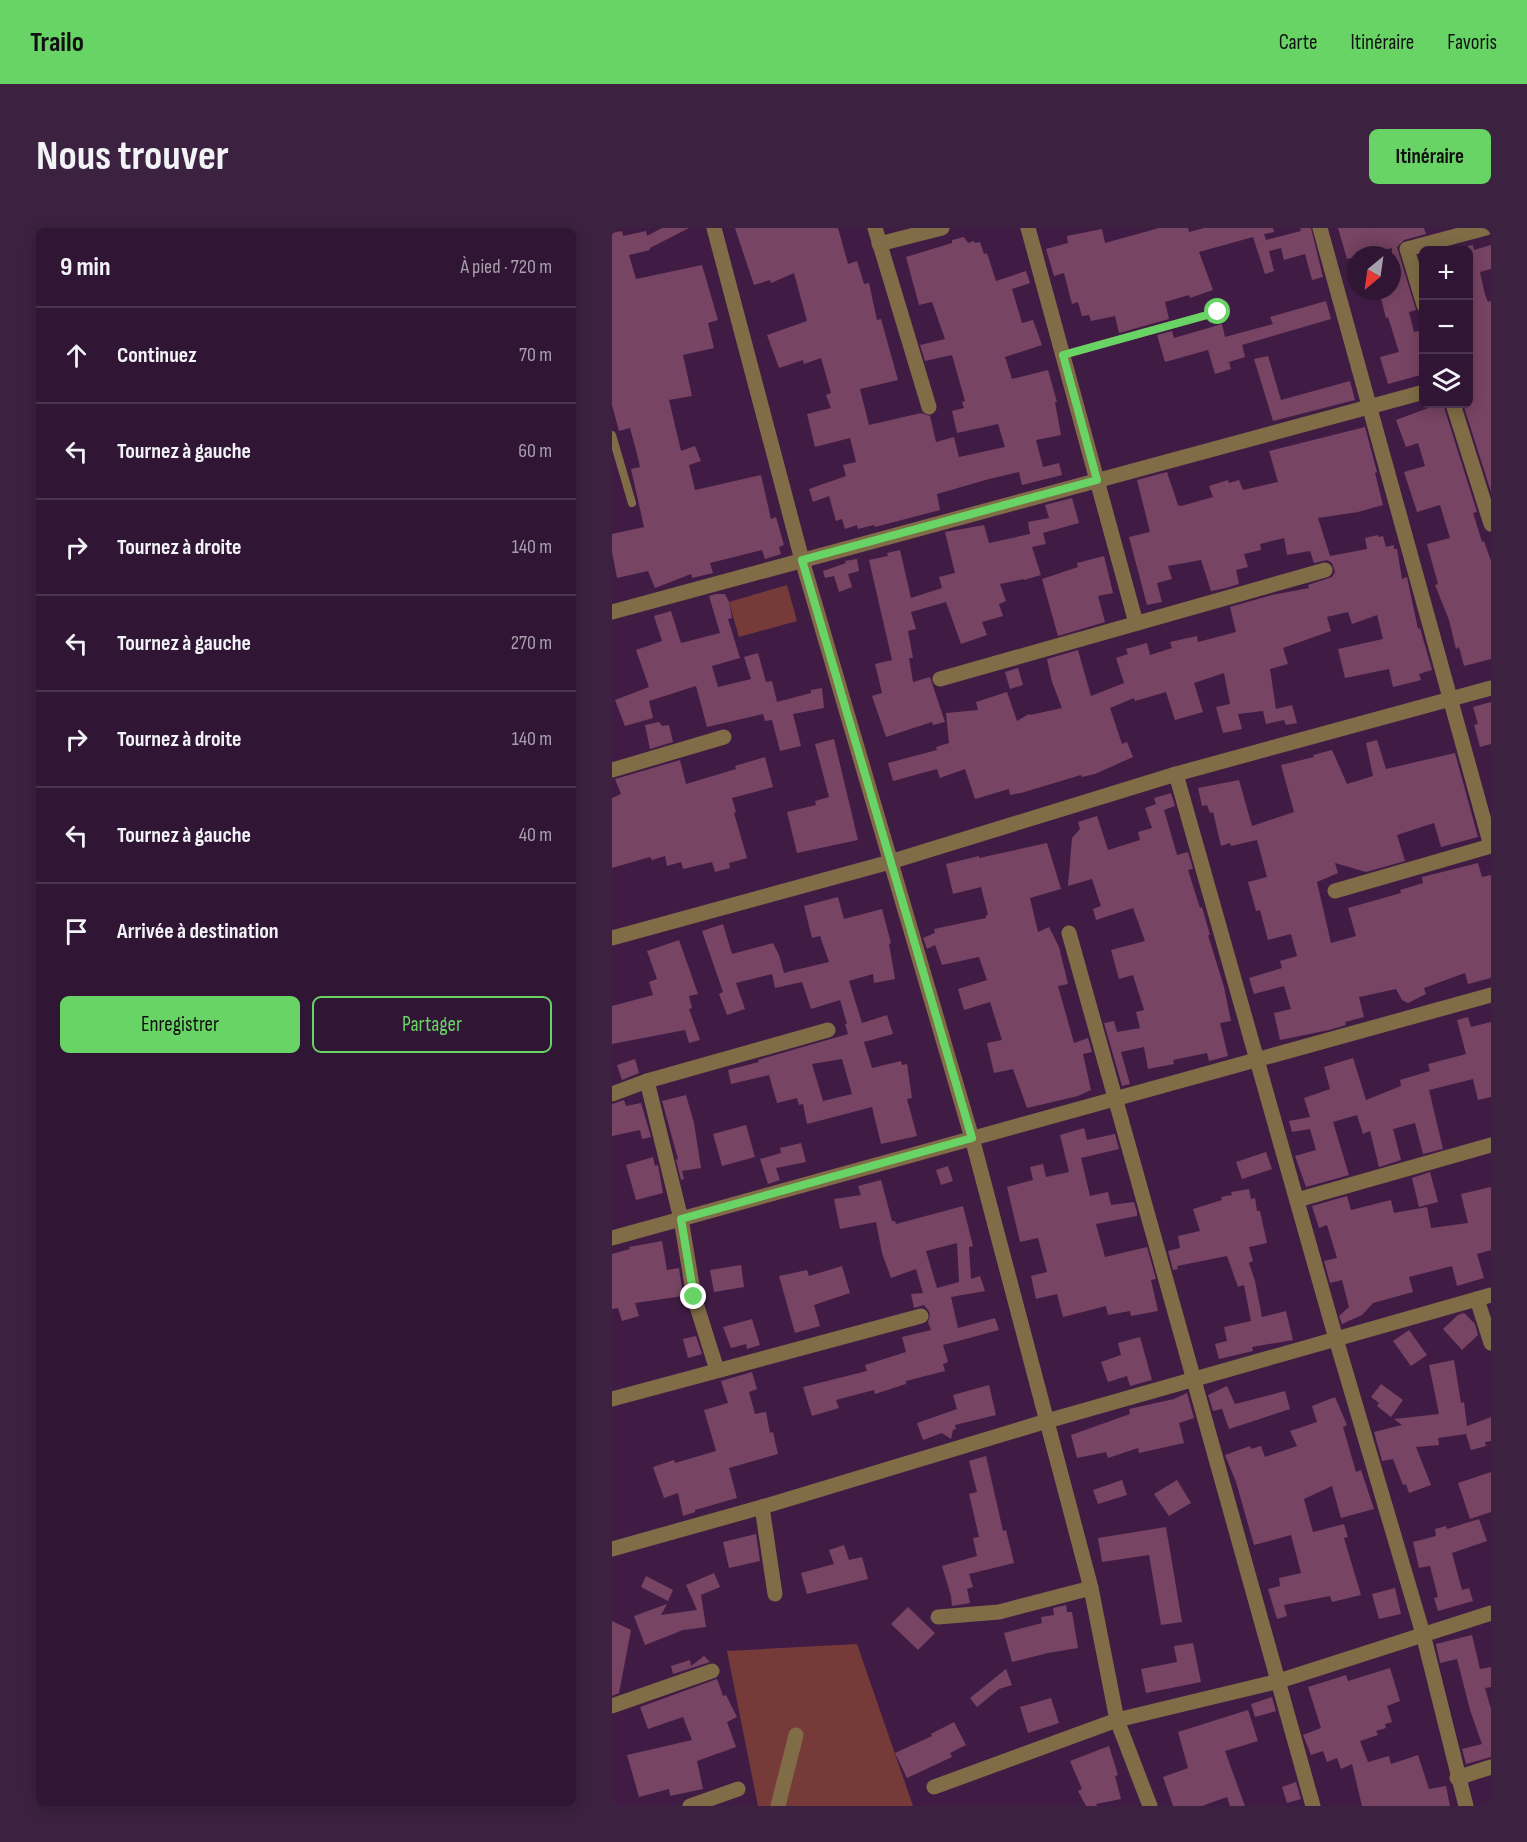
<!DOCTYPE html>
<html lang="fr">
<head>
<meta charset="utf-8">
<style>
  :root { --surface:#301534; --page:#3c2240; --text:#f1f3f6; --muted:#a89fac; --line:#4b344f; --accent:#68d465 }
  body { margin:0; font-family:"Sofia Sans Condensed",sans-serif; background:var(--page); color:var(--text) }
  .controls { position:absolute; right:18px; top:18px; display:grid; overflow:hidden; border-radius:9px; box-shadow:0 3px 15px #0003 }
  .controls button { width:54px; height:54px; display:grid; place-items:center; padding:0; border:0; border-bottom:2px solid var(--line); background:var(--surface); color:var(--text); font:30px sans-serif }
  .compass { position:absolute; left:735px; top:18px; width:54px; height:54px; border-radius:50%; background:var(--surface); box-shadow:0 3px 15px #0003; rotate:209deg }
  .stop { position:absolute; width:18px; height:18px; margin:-14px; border:4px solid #68d465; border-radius:50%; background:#fff }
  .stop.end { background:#68d465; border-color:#fff; box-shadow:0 2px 6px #0008 }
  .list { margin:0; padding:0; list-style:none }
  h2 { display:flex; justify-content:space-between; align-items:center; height:78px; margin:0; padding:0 24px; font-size:26px }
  h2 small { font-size:20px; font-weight:400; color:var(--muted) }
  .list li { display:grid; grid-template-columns:39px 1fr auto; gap:18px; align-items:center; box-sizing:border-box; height:96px; padding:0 24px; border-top:2px solid var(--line) }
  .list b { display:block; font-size:22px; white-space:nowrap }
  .list em { font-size:20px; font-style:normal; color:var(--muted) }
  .actions { display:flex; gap:12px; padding:18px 24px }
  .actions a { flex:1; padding:14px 0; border:2px solid var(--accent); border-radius:9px; text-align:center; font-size:21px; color:var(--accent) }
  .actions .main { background:var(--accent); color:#111 }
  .icon { flex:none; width:33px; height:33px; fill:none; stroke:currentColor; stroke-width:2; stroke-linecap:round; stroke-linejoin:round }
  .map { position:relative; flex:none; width:879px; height:1578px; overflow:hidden; border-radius:9px }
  header { display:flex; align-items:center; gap:36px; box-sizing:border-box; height:84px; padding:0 30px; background:var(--accent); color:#111 }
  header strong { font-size:28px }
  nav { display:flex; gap:33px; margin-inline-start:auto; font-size:21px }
  .intro { display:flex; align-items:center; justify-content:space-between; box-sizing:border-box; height:144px; padding:0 36px }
  h1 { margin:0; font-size:42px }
  .button { padding:15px 27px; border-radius:9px; background:var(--accent); color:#111; font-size:21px; font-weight:700 }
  main { display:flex; gap:36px; padding:0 36px }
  aside { flex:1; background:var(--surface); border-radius:9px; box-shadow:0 3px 15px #0003 }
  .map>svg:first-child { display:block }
</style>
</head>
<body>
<header>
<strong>Trailo</strong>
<nav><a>Carte</a><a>Itinéraire</a><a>Favoris</a></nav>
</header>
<div class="intro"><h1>Nous trouver</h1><a class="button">Itinéraire</a></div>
<main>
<aside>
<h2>9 min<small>À pied · 720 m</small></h2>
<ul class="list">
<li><svg class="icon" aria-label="ahead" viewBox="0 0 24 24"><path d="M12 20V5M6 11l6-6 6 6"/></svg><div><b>Continuez</b></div><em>70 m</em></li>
<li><svg class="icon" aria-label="left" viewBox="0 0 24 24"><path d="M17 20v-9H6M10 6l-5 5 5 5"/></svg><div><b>Tournez à gauche</b></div><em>60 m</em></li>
<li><svg class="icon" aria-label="right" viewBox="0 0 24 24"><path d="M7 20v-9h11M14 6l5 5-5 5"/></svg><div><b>Tournez à droite</b></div><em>140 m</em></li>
<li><svg class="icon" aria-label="left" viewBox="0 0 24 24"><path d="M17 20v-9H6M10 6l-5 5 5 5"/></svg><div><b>Tournez à gauche</b></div><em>270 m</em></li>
<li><svg class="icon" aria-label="right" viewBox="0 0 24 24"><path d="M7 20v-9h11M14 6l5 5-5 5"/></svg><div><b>Tournez à droite</b></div><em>140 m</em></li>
<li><svg class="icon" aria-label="left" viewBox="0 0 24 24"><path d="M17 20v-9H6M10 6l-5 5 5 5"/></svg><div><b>Tournez à gauche</b></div><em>40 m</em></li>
<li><svg class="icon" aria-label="arrive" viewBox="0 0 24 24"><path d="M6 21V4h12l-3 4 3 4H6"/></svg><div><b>Arrivée à destination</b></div></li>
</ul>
<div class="actions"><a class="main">Enregistrer</a><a>Partager</a></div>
</aside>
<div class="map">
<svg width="879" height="1578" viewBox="0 0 879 1578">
  <rect width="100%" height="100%" fill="#401c45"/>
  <g fill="#763b39">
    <polygon points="175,357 185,393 127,409 117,374"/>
    <polygon points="245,1416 301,1578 146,1578 115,1423"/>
  </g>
  <g fill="#774463" fill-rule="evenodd">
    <polygon points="50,0 77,0 38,20 38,22 17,27 24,51 90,37 106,92 96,95 102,120 71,127 80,168 57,172 69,223 83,218 89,233 77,237 83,262 149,247 159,291 164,289 172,317 167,319 169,326 153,331 150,322 98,335 101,345 80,350 79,346 43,360 36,343 5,350 0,324 0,306 32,299 19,241 28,239 25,226 18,200 7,203 0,177 0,5 10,3 11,8 34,3 35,8"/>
    <polygon points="123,0 226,0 236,36 245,33 252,56 257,55 265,92 269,91 286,152 248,161 257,197 309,185 318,188 324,214 342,209 347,229 393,219 386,196 345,205 340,183 352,180 350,174 353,173 340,127 313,133 308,117 333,111 320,74 307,77 294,29 340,15 340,12 352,9 356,15 362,13 363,15 368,14 372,26 375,25 384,53 414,43 418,55 400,61 410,95 421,92 430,117 393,129 400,151 436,142 445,174 443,174 449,207 424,212 431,239 447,235 450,247 410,257 407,244 377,251 325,266 328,282 263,299 262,297 246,301 245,297 233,301 230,291 224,293 217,268 201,274 197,261 234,248 231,237 244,234 238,210 203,219 195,186 219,180 214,167 219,165 209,130 192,136 191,132 167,140 155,107 195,93 182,45 159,55 158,52 142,57"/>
    <polygon points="547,0 576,0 577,4 592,0 661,0 662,4 652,6 654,12 689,3 688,0 699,0 711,49 700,52 693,26 672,32 669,20 657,23 662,43 653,46 641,9 587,24 601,62 578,70 577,67 553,74 557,91 507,105 503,88 479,93 477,87 470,88 466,74 460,76 452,45 442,48 434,21 456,15 455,8 490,1 493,15"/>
    <polygon points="726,0 812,0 814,6 792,12 785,19 804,82 797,84 802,104 812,102 812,146 776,156 768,129 787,124 776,89 774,90 767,63 780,63 780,20 752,27 744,27 744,29 735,31"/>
    <polygon points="861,17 862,22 879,17 879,41 868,44 873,67 876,74 879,73 879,264 851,176 856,176 856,18"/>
    <polygon points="714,73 719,91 630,117 633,129 617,134 619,141 603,146 596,122 553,134 545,107 560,103 562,110 610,96 613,109 661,96 658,89"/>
    <polygon points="656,128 669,172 738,153 743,172 661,193 642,131"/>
    <polygon points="827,176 831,176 865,284 861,285 870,314 872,313 879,333 879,431 852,438 847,419 844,421 837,392 823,357 826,356 815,316 838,310 828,277 805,284 792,244 813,238 806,215 794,219 784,192"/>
    <polygon points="753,199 765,244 763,245 771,277 746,284 706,290 718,328 755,321 753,310 766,307 766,309 771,308 774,319 782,317 782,321 785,321 790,351 795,349 806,401 808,400 820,442 807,446 809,452 781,459 777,441 733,450 726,421 771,411 765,387 740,396 736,384 715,389 719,403 671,420 676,436 658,441 664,481 680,477 685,495 674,497 672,492 654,496 651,483 626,486 630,501 611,505 604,479 618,476 612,445 582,455 591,484 563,492 554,464 523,473 522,470 498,480 510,516 515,514 521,529 483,546 470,549 469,547 409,565 398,567 397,561 363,571 353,541 328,550 325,541 281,553 276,535 325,522 324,519 337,515 334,485 366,482 364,474 395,464 405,493 417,486 418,487 450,480 440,454 435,431 466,422 479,468 512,455 504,430 516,426 514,421 535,415 538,427 560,420 558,414 585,408 586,414 624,404 618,379 660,367 697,360 696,357 720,349 723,344 720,335 715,332 702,335 698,323 675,327 672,310 648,316 649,322 632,326 636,339 624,342 627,356 614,360 599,363 589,332 556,338 560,351 545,355 550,374 535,377 517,309 538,304 525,252 555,244 566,277 569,278 601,269 597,258 616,252 617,255 627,252 631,262 666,254 657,223"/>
    <polygon points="460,270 467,295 431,305 434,316 420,319 429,347 412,352 412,351 388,356 394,373 387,376 391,388 370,394 375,407 349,416 334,374 299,384 304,401 296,403 301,430 297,430 301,454 318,449 333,494 321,497 320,494 274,509 260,468 270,465 263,436 280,432 257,332 276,328 275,325 288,322 299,370 330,360 327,349 343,345 333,304 372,297 377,315 418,306 416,294 437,290 433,277"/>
    <polygon points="492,328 501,365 486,368 493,394 446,408 430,351 466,339 465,335"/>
    <polygon points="245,331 247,343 236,346 240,359 227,364 222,348 213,350 211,343 234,335 233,333"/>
    <polygon points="104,366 113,366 117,374 120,390 116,391 128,430 100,438 106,459 139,451 132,429 146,425 154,454 160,453 165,474 199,465 199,462 210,460 212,480 181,486 189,518 168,523 160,492 153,493 151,486 95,499 84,458 37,473 41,490 13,498 3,472 37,459 24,422 50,413 42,388 59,383 69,415 108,405 97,368"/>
    <polygon points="406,440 411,457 398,461 393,444"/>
    <polygon points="879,474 879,516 868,519 862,497 866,496 861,479"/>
    <polygon points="47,494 50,498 57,497 61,514 38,521 33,497"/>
    <polygon points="222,511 246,612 185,625 175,584 204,577 203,573 217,569 203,516"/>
    <polygon points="765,512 774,541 843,525 866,609 829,619 822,595 785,607 793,633 754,644 723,635 726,645 705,654 719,715 744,708 736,680 789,665 788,662 811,655 810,649 866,635 870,649 879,647 879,750 856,756 853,745 812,760 814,766 796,775 790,772 784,761 747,769 752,789 733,794 734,797 717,802 668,812 662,785 679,781 672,758 642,766 637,750 670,740 668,733 685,728 679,706 656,712 648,682 644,683 636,654 655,649 645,612 619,618 618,615 609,618 601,584 598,585 595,577 590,578 586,560 627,552 640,598 682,584 669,537 702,529 701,527 720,522 735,556 761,548 754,515"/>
    <polygon points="153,529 161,559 120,570 124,584 122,585 135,630 117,635 118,640 103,644 100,634 71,641 69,634 55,638 53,628 40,632 38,629 0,640 0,570 9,566 3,551 68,532 74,556 124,541 123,538"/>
    <polygon points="559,565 563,578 552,582 565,627 576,624 581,641 576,642 588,680 590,679 598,707 596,707 612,759 619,793 608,795 616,828 597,833 595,825 561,832 562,836 536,841 532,819 509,824 518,856 510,858 492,795 502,793 505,804 528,800 524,784 532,782 521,747 507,751 499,722 533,713 521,680 484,692 481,681 489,678 480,651 456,658 460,610 468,601 466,594 485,588 496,622 528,612 526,604 540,600 533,580 544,576 542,570"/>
    <polygon points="435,615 449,661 418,670 426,704 437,699 447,719 456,756 446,758 462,815 476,810 480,824 471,826 479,862 466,868 415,880 401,841 382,845 375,815 390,812 378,774 352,782 346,761 375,752 367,729 330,737 323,717 315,721 311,710 323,705 322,701 374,690 374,687 376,687 369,659 341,666 334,636 367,628 367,630"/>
    <path d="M226,669L232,691L270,681L279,715L277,716L283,751L262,755L261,746L237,753L250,795L275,787L281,806L252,814L260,840L289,833L290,837L295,836L300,870L295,871L305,908L269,916L260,879L195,896L191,876L187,877L185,870L165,875L157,847L119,856L116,842L147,834L146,832L236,806L233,796H235L228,772L199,781L190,754L163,760L160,746L124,755L133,781L115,787L107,766L111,764L90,703L111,696L120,726L161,715L167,727L172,745L179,743L217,734L208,708L200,710L192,678ZM230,831L240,866L211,873L200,836Z"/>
    <polygon points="67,712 86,766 77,768 80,780 77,781 88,812 77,815 73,802 0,816 0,778 41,767 37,754 45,751 35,723"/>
    <polygon points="856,789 859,799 879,794 879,869 866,872 861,851 817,862 831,921 811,926 803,895 781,901 789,932 767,939 758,903 751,906 745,887 721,894 737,947 694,959 683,928 704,922 698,901 680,904 677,893 698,889 692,870 718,861 712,839 741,830 754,872 789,858 788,852 818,843 816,836 854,826 845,792"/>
    <polygon points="23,831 27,845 10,852 5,837"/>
    <polygon points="74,867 82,895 89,940 70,943 72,951 69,952 64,932 66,931 50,873"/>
    <polygon points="12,872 14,878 29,875 39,909 30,911 28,902 0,908 0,876"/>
    <polygon points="134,897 143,929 110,938 101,906"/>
    <polygon points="472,900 475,912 503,906 507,921 469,930 478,968 496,964 499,977 522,974 525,984 525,988 484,996 493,1029 535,1019 544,1051 539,1052 546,1083 519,1088 518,1083 496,1087 494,1078 451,1089 445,1066 424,1071 419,1048 435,1044 426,1010 408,1014 395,959 421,952 418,939 431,936 434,949 457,944 448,907"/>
    <polygon points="189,915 194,934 164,940 168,952 156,956 148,931 169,925 168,920"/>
    <polygon points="654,924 660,941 630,951 624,934"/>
    <polygon points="41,929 43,938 46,937 51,965 24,972 14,937"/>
    <polygon points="336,938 341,953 329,957 324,942"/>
    <polygon points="818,944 826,974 807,979 800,950"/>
    <path d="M269,952L280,993H283L284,996L351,978L361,1018L357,1019L359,1051L368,1048L373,1063L339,1069L346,1100L383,1090L387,1102L331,1117L336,1134L331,1136L333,1143L294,1153V1156L263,1166L262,1162L224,1172L227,1180L200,1188L191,1159L255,1143L253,1137L294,1124L290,1109L319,1102L316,1094L318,1086L316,1082L312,1077L302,1080L299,1066L311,1065L304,1041L279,1050L270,1025L264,994L228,1001L222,971L249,967L246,958ZM345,1015L347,1054L325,1060L314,1023Z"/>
    <polygon points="879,959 879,1022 865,1026 872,1050 845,1058 840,1038 797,1049 801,1064 761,1075 750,1087 730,1096 727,1088 737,1079 730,1052 718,1055 712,1033 725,1030 715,997 707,1000 700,978 735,968 739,982 779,972 782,985 815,979 819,1000 856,995 849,966"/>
    <polygon points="637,961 639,971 643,970 645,983 648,983 655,1015 637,1019 641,1033 637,1035 643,1053 650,1089 674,1083 681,1112 640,1119 641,1123 607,1131 603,1116 615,1113 612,1099 639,1093 632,1057 626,1059 615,1028 565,1038 566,1041 561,1042 556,1023 568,1020 566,1008 588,1003 581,981 610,972 609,969 620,967 619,964"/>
    <polygon points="50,1013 55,1042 67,1040 71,1068 23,1075 27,1088 10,1093 6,1080 0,1081 0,1026 18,1021 17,1019"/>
    <polygon points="129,1037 132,1059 102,1064 98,1042"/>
    <polygon points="230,1038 238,1065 202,1077 208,1098 183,1105 167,1048 195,1042 197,1048"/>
    <polygon points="852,1085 863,1096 866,1107 850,1122 831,1101 846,1087"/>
    <polygon points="140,1091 148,1117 135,1121 134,1116 119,1120 111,1099"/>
    <polygon points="797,1102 815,1127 799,1138 781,1113"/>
    <polygon points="84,1108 90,1126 76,1130 71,1111"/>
    <polygon points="528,1109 540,1152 518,1158 515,1148 496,1154 489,1134 509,1127 506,1115"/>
    <polygon points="842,1132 849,1175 852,1174 855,1198 879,1189 879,1213 873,1214 874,1218 859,1222 854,1206 826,1210 827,1217 804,1219 819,1257 797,1265 794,1256 791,1257 781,1231 770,1233 762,1204 790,1197 782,1191 827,1186 817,1137"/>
    <polygon points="140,1144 145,1161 137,1164 143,1186 154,1184 158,1205 161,1204 166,1226 117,1240 125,1270 83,1282 83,1284 71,1288 66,1265 52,1270 41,1239 62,1232 63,1235 104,1223 92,1182 116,1175 109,1153"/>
    <polygon points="769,1156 791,1172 779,1189 765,1178 767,1175 759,1169"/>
    <polygon points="377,1157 384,1187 343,1197 344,1201 341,1202 339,1211 330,1205 311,1212 305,1195 345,1181 341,1167"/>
    <polygon points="615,1158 623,1176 673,1163 678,1181 617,1201 610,1181 601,1183 596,1167"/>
    <polygon points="575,1165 582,1190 567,1195 572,1215 527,1225 526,1220 496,1230 494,1224 465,1230 459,1207 518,1186 517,1181 562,1171"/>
    <polygon points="723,1169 735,1197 731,1199 744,1244 749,1242 762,1281 729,1290 720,1258 692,1271 701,1304 732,1296 736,1309 732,1310 749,1367 720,1374 718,1368 672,1377 675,1388 665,1391 656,1361 668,1358 667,1350 689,1345 679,1307 642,1317 624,1254 613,1227 638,1218 639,1221 649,1218 653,1229 685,1218 678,1203 705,1194 700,1178"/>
    <polygon points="374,1228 391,1303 394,1302 402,1335 357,1346 361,1359 355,1361 358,1375 340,1378 339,1368 330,1338 365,1328 361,1310 367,1309 357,1266 365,1264 357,1233"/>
    <polygon points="879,1244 879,1284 858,1291 846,1255"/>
    <polygon points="510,1252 515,1267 486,1276 481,1262"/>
    <polygon points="565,1252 579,1275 557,1288 542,1266"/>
    <polygon points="867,1291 875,1313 840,1325 850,1362 857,1360 861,1373 826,1383 822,1370 826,1369 818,1338 807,1340 801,1314 824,1308 823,1301 834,1298 835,1301"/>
    <polygon points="554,1299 570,1394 549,1397 537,1327 490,1334 486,1310"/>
    <polygon points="144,1306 148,1333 117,1340 111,1314"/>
    <polygon points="232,1317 237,1332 250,1329 256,1351 195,1366 189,1345 222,1336 217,1322"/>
    <polygon points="102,1345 108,1359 89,1367 94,1399 71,1402 33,1417 22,1388 55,1376 49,1387 85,1382 74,1357"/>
    <polygon points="34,1348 61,1362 56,1373 29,1359"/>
    <polygon points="783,1360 789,1386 767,1391 760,1366"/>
    <polygon points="454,1377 455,1384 460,1384 466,1420 436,1425 400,1434 392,1405 430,1395 429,1389 442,1387 441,1380"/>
    <polygon points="296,1379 323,1405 306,1422 279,1396"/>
    <polygon points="0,1393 19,1402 7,1465 0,1468"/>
    <polygon points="860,1407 868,1441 879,1439 879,1459 873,1460 879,1481 879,1529 854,1536 850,1521 870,1516 858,1482 845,1431 828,1435 824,1416"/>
    <polygon points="581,1415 589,1454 534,1465 529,1441 565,1434 562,1418"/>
    <polygon points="92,1428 98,1434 61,1446 59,1438 78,1432 79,1438"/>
    <polygon points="778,1440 788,1473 775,1478 780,1494 773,1496 774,1500 764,1503 766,1507 748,1513 756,1534 777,1528 779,1536 806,1527 817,1561 834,1558 838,1578 750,1578 740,1536 729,1541 725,1530 715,1534 711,1523 699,1527 691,1507 709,1500 696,1459 734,1447 736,1453"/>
    <polygon points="394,1441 400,1457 387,1461 365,1479 358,1470"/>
    <polygon points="105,1451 111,1468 114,1467 125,1489 115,1494 124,1519 85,1533 91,1561 58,1568 57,1561 27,1569 15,1527 80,1512 71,1489 36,1501 28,1479"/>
    <polygon points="660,1469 664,1483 643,1489 639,1476"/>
    <polygon points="439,1470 447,1495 416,1505 408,1479"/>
    <polygon points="636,1482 646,1513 613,1523 633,1578 618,1578 615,1569 590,1578 561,1578 551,1549 576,1540 566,1504"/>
    <polygon points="342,1494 354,1517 338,1525 340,1529 295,1550 283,1525 320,1508 319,1506"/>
    <polygon points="497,1518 506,1547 503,1548 509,1571 484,1576 485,1578 474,1578 466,1563 470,1561 458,1533"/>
    <polygon points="684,1554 689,1571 675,1575 670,1559"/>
  </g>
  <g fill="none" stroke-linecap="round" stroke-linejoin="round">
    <g stroke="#806d47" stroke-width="8">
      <polyline points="451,127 606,84"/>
      <polyline points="0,207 20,275"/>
    </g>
    <g stroke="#806d47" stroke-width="15">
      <polyline points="102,0 190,332 360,910 479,1360 505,1492 538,1578"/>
      <polyline points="263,0 317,179"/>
      <polyline points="416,0 524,395"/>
      <polyline points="708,0 879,618"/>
      <polyline points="267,16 330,0"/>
      <polyline points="812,77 795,21 874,0"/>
      <polyline points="841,176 879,296"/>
      <polyline points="0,384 812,164"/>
      <polyline points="328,451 713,342"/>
      <polyline points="0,542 112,509"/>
      <polyline points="564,546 724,1111 811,1406 854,1578"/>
      <polyline points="723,663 879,618"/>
      <polyline points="457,705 701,1578"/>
      <polyline points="0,710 278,634 564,546 879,460"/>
      <polyline points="35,853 69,991 82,1069 105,1142"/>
      <polyline points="0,866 35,853 216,802"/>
      <polyline points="685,972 879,917"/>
      <polyline points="0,1010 879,767"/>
      <polyline points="865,1071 879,1115"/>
      <polyline points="0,1171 309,1088"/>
      <polyline points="150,1279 163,1366"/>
      <polyline points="0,1321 150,1279 435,1193 879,1067"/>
      <polyline points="326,1389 387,1384 479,1360"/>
      <polyline points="0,1478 100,1443"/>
      <polyline points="845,1550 879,1539"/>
      <polyline points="322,1559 505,1492 667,1453 879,1385"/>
      <polyline points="78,1578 126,1561"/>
      <polyline points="166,1578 184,1507"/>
    </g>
  </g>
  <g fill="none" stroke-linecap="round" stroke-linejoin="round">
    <polyline stroke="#68d465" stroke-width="8" points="82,1069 69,991 360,910 190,332 485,252 451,127 606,84"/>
  </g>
</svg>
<div class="controls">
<button>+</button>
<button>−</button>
<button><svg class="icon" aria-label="layers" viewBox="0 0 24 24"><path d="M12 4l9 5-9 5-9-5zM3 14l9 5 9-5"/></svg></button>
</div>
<svg class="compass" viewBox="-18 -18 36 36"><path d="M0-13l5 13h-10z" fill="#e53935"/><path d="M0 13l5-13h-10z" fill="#a89fac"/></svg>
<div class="stop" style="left:606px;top:84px"></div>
<div class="stop end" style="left:82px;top:1069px"></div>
</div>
</main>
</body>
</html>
